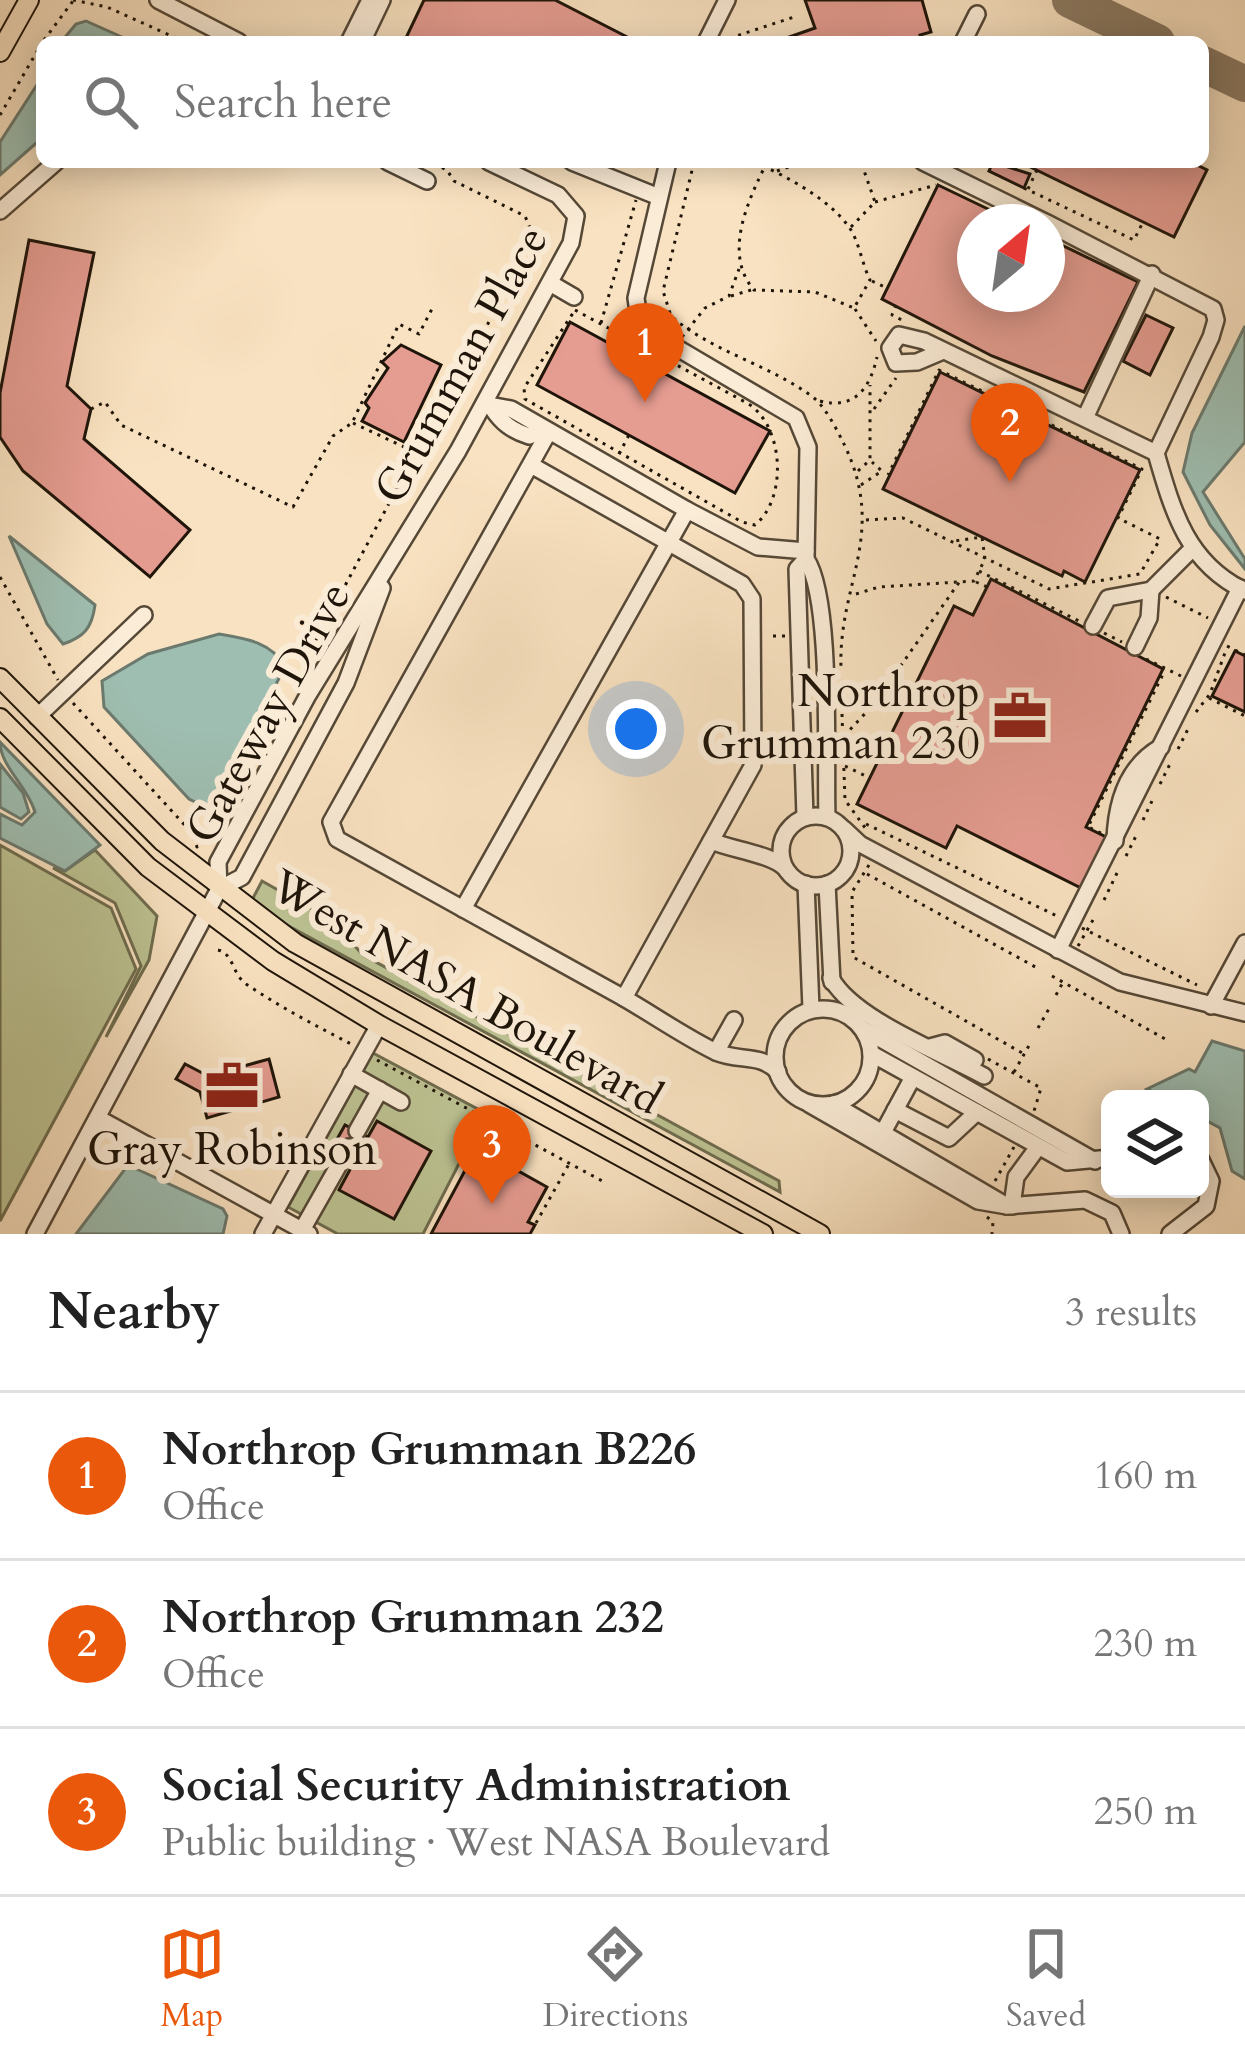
<!DOCTYPE html>
<html lang="en">
<head>
<meta charset="utf-8">
<style>
  :root { --surface:#fff; --page:#f6f6f6; --text:#222; --muted:#767676; --line:#e0e0e0; --accent:#ea580c }
  body { margin:0; font-family:Cardo,serif; background:var(--page); color:var(--text) }
  .controls { position:absolute; right:36px; bottom:36px; display:grid; overflow:hidden; border-radius:18px; box-shadow:0 6px 30px #0003 }
  .controls button { width:108px; height:108px; display:grid; place-items:center; padding:0; border:0; border-bottom:3px solid var(--line); background:var(--surface); color:var(--text); font:60px sans-serif }
  .compass { position:absolute; left:957px; top:204px; width:108px; height:108px; border-radius:50%; background:var(--surface); box-shadow:0 6px 30px #0003; rotate:29deg }
  .you { position:absolute; left:636px; top:729px; width:42px; height:42px; margin:-30px; border:9px solid #fff; border-radius:50%; background:#1a73e8; box-shadow:0 0 0 18px #1a73e833 }
  .badge { display:grid; place-items:center; width:78px; height:78px; border-radius:50%; background:var(--accent); color:#fff; font-size:39px; font-weight:700 }
  .pin { position:absolute; translate:-50% -99px; filter:drop-shadow(0 3px 6px #0008) }
  .pin::after { content:''; position:absolute; top:63px; width:42px; height:36px; background:inherit; clip-path:polygon(0 0,100% 0,50% 100%) }
  .list { margin:0; padding:0; list-style:none }
  h2 { display:flex; justify-content:space-between; align-items:center; height:156px; margin:0; padding:0 48px; font-size:51px }
  h2 small { font-size:39px; font-weight:400; color:var(--muted) }
  .list li { display:grid; grid-template-columns:78px 1fr auto; gap:36px; align-items:center; box-sizing:border-box; height:168px; padding:0 48px; border-top:3px solid var(--line) }
  .list b { display:block; font-size:45px; white-space:nowrap }
  .list p { margin:0; font-size:39px; white-space:nowrap; color:var(--muted) }
  .list em { font-size:39px; font-style:normal; color:var(--muted) }
  .icon { flex:none; width:66px; height:66px; fill:none; stroke:currentColor; stroke-width:2; stroke-linecap:round; stroke-linejoin:round }
  .map { position:relative; flex:none; width:1245px; height:1234px; overflow:hidden }
  .search { position:absolute; background:var(--surface); box-shadow:0 6px 30px #0003; left:36px; right:36px; top:36px; height:132px; display:flex; align-items:center; gap:30px; box-sizing:border-box; padding:0 42px; border-radius:18px; color:var(--muted); font-size:45px }
  .sheet { height:660px; background:var(--surface) }
  nav { display:flex; justify-content:space-around; align-items:center; box-sizing:border-box; height:168px; border-top:3px solid var(--line); background:var(--surface); font-size:33px; color:var(--muted) }
  nav a { display:grid; justify-items:center; gap:6px }
  nav .on { color:var(--accent) }
  .map>svg:first-child { display:block }
</style>
</head>
<body>
<div class="map">
<svg width="1245" height="1234" viewBox="0 0 1245 1234">
  <rect width="100%" height="100%" fill="#f9e2c1"/>
  <filter id="stains"><feTurbulence type="fractalNoise" baseFrequency=".00167" numOctaves="4"/><feColorMatrix values="0 0 0 0 .2 0 0 0 0 .09 0 0 0 0 .02 0 0 0 .5 -.17"/></filter>
  <radialGradient id="worn" r=".72"><stop offset=".6" stop-color="#630" stop-opacity="0"/><stop offset="1" stop-color="#630" stop-opacity=".3"/></radialGradient>
  <g fill="#bdc393" stroke="#6e6c4e" stroke-width="3">
    <polygon points="0,845 111,908 136,969 0,1221"/>
    <polygon points="95,850 157,916 149,960 106,1037 141,966 115,903 53,868 65,871"/>
    <polygon points="262,881 331,920 363,955 779,1181 780,1192 285,924 252,900"/>
    <polygon points="373,1053 485,1113 423,1234 338,1234 288,1207"/>
  </g>
  <g fill="#9ebeb1" stroke="#6b7a6e" stroke-width="3">
    <polygon points="86,21 133,42 61,42 76,24"/>
    <polygon points="42,77 42,138 0,175 0,142"/>
    <polygon points="1245,326 1245,442 1203,492 1245,559 1245,569 1210,525 1183,472 1192,433"/>
    <path d="M9,536L95,605C92,628 84,637 63,644L47,624Z"/>
    <path d="M219,634C244,638 272,642 285,667L215,801L206,807L189,799L104,707L102,681L148,654Z"/>
    <path d="M0,742L100,845L65,871L0,838V814L22,825L35,812C28,787 0,766 0,742Z"/>
    <polygon points="0,764 23,793 29,812 21,819 0,807"/>
    <polygon points="1212,1041 1245,1051 1245,1179 1232,1171 1220,1128 1200,1117 1200,1099 1166,1099 1147,1089 1189,1069 1195,1072"/>
    <polygon points="128,1165 223,1209 227,1216 223,1234 76,1234"/>
  </g>
  <g fill="none" stroke-linecap="round" stroke-linejoin="round">
    <g stroke="#8c7b65" stroke-width="36">
      <polyline points="1070,0 1157,42"/>
      <polyline points="1203,64 1245,84"/>
    </g>
  </g>
  <g fill="#e59c91" stroke="#1e1409" stroke-width="3">
    <polygon points="424,0 555,0 637,42 404,42"/>
    <polygon points="805,0 922,0 931,32 920,35 922,42 775,42 815,28"/>
    <polygon points="993,162 1030,174 1024,188 989,171"/>
    <polygon points="1020,162 1191,162 1207,170 1174,237"/>
    <polygon points="938,185 1015,222 975,222 975,294 1047,294 1047,238 1138,282 1084,392 992,356 882,299"/>
    <polygon points="29,240 94,253 67,386 91,409 84,439 190,530 150,577 23,471 0,437 0,393"/>
    <polygon points="1146,315 1173,328 1150,375 1123,361"/>
    <polygon points="570,322 770,431 735,493 537,385"/>
    <polygon points="401,345 441,365 404,442 362,421 369,408 365,403 388,368 382,362"/>
    <polygon points="940,372 1140,470 1085,582 1064,571 1062,576 883,489"/>
    <polygon points="991,579 1163,669 1086,827 1106,837 1081,888 957,826 946,848 857,804 954,606 973,615"/>
    <polygon points="1235,651 1245,656 1245,712 1212,696"/>
    <polygon points="269,1059 279,1097 207,1118 200,1092 176,1079 185,1064 208,1076"/>
    <polygon points="377,1121 431,1151 394,1219 339,1190 359,1153 336,1141 345,1125 368,1137"/>
    <polygon points="477,1148 547,1187 528,1222 535,1225 530,1234 431,1234"/>
  </g>
  <g fill="none" stroke-linecap="round" stroke-linejoin="round">
    <defs>
      <g id="minor">
        <polyline points="158,0 239,42"/>
        <polyline points="349,42 370,0"/>
        <polyline points="362,42 382,0"/>
        <polyline points="706,42 727,0"/>
        <polyline points="963,42 977,14"/>
        <polyline points="388,162 427,181"/>
        <polyline points="572,162 659,197"/>
        <path d="M668,162L636,298L640,326L796,418L808,447L806,559C833,599 825,762 827,817"/>
        <polyline points="923,162 1045,222"/>
        <polyline points="0,211 56,162"/>
        <polyline points="1047,223 1213,309 1216,320 1211,337 1156,453"/>
        <polyline points="550,283 574,297"/>
        <path d="M943,351L917,362L896,363L890,348L899,335L924,341L1156,453C1173,512 1187,563 1245,591"/>
        <path d="M492,408C502,423 511,430 529,436L543,430"/>
        <polyline points="1085,418 1152,274"/>
        <polyline points="531,465 742,584 752,599 753,765 624,998 337,839 331,822 548,433"/>
        <polyline points="687,510 758,547 806,551"/>
        <polyline points="1093,626 1108,598 1151,590 1191,550"/>
        <polyline points="1135,647 1149,618 1151,590"/>
        <polyline points="37,717 144,615"/>
        <circle cx="816" cy="851" r="35"/>
        <polyline points="805,817 797,569 806,559"/>
        <polyline points="844,829 860,844 1120,982 1245,1013"/>
        <path d="M711,841C733,850 771,854 785,868"/>
        <path d="M1115,841C1116,803 1126,767 1161,747"/>
        <polyline points="806,884 811,1009"/>
        <polyline points="827,884 832,982"/>
        <polyline points="219,889 242,877 346,683 382,588"/>
        <polyline points="463,909 687,510 511,409 484,404"/>
        <polyline points="1058,950 1240,588"/>
        <path d="M831,978C853,1019 941,1052 984,1076"/>
        <path d="M624,998C655,1016 685,1037 716,1052C739,1062 761,1053 778,1072"/>
        <polyline points="1211,1006 1245,943"/>
        <circle cx="823" cy="1057" r="48"/>
        <polyline points="863,1029 1095,1161"/>
        <polyline points="930,1047 945,1043 975,1060"/>
        <polyline points="716,1052 734,1020"/>
        <polyline points="872,1054 1067,1162 1110,1158"/>
        <polyline points="351,1074 401,1102"/>
        <polyline points="809,1104 978,1201 1007,1206"/>
        <polyline points="833,1104 1007,1206 1085,1200 1112,1213 1121,1234"/>
        <polyline points="895,1110 949,1138 977,1112"/>
        <polyline points="98,1118 309,1234"/>
        <polyline points="357,1131 380,1090"/>
        <polyline points="880,1138 913,1077"/>
        <polyline points="1012,1206 1016,1177 1038,1147"/>
        <polyline points="302,1230 349,1147"/>
        <polyline points="35,1234 219,889 218,862 308,695 458,451 571,243 576,216 558,195 489,162"/>
        <polyline points="263,1234 379,1025"/>
        <polyline points="1170,1234 1206,1206 1211,1181 1200,1158"/>
      </g>
      <g id="major">
        <polyline points="0,52 29,0"/>
        <polyline points="0,678 162,841 295,943 820,1234"/>
        <polyline points="0,718 148,867 273,961 379,1025 763,1234"/>
      </g>
    </defs>
    <use href="#minor" stroke="#554837" stroke-width="20"/>
    <use href="#major" stroke="#1e1409" stroke-width="22"/>
    <g stroke="#1e1409" stroke-width="3" stroke-dasharray="3 6" stroke-linecap="butt">
      <polyline points="73,0 107,7 185,42"/>
      <polyline points="44,40 73,1"/>
      <polyline points="721,41 797,16"/>
      <polyline points="0,115 42,43"/>
      <path d="M694,162L663,291L671,316C712,352 771,365 814,398C826,408 837,430 844,444C888,535 838,583 841,668"/>
      <path d="M755,162C787,177 828,198 849,227C859,241 862,264 870,280L854,308L815,292L754,290C722,253 749,199 767,162"/>
      <polyline points="777,171 803,162"/>
      <polyline points="1024,188 1134,240 1143,222"/>
      <polyline points="1028,189 1037,170"/>
      <polyline points="875,202 936,185"/>
      <polyline points="851,227 875,202 861,162"/>
      <polyline points="872,281 887,288"/>
      <polyline points="731,296 751,290"/>
      <polyline points="896,305 892,315 902,320"/>
      <polyline points="855,309 876,341"/>
      <path d="M575,310L747,403C784,425 788,498 755,525L742,522L525,399L524,388Z"/>
      <polyline points="601,323 636,200"/>
      <polyline points="682,337 705,308 729,296 739,269"/>
      <path d="M820,401C855,410 870,388 877,357"/>
      <polyline points="91,409 105,402 121,425 293,507 333,436 352,423 399,324 419,334 433,307"/>
      <polyline points="874,409 896,378"/>
      <polyline points="353,423 415,452"/>
      <polyline points="619,454 629,435"/>
      <polyline points="858,471 870,460 870,385"/>
      <polyline points="861,485 882,471 872,462"/>
      <polyline points="866,520 903,518 1049,589 1140,574 1160,539 1118,518 1142,469 939,370 888,475"/>
      <polyline points="979,571 1079,621"/>
      <polyline points="0,577 58,680"/>
      <polyline points="976,582 987,587"/>
      <polyline points="856,594 879,587 974,581 985,559 982,537 954,541"/>
      <polyline points="1166,597 1208,618"/>
      <polyline points="1104,633 1122,642"/>
      <polyline points="773,636 787,636"/>
      <polyline points="1227,646 1245,655"/>
      <polyline points="1146,659 1181,676"/>
      <polyline points="303,674 309,653 416,453 434,430 533,235 525,216 454,181 447,170 430,162"/>
      <polyline points="1209,698 1245,716"/>
      <polyline points="73,703 191,832 197,847 217,829 243,782"/>
      <polyline points="1196,712 1210,694 1226,650"/>
      <polyline points="842,714 845,800 866,829"/>
      <polyline points="844,736 874,704 960,581"/>
      <polyline points="845,747 877,764"/>
      <polyline points="1178,749 1189,727"/>
      <polyline points="845,766 870,778"/>
      <polyline points="1160,784 1171,762"/>
      <polyline points="1143,820 1152,801"/>
      <polyline points="866,824 1057,916"/>
      <polyline points="1101,833 1088,827 1165,670"/>
      <polyline points="1126,856 1136,836"/>
      <polyline points="869,865 852,892 853,957 1024,1054"/>
      <polyline points="867,874 1039,969"/>
      <polyline points="1104,900 1118,871"/>
      <polyline points="1082,928 1197,985"/>
      <polyline points="1078,946 1093,920"/>
      <path d="M218,950C234,954 232,974 246,984C280,1007 318,1027 353,1045"/>
      <polyline points="1052,976 1167,1040"/>
      <polyline points="1056,995 1062,984"/>
      <polyline points="1038,1028 1050,1007"/>
      <polyline points="988,1059 1041,1088 1034,1111"/>
      <polyline points="377,1060 606,1183"/>
      <polyline points="1014,1072 1031,1042"/>
      <polyline points="995,1181 1014,1147"/>
      <polyline points="987,1217 993,1222 992,1234"/>
      <polyline points="536,1223 569,1164"/>
    </g>
    <use href="#minor" stroke="#fbecd7" stroke-width="15"/>
    <use href="#major" stroke="#f9e2c1" stroke-width="18"/>
  </g>
  <defs>
    <symbol id="office-bare" viewBox="-9 -9 18 18"><path d="M-6-3h4V-5.5h4V-3h4V5H-6ZM-1-4.5V-3h2v-1.5ZM-6 0V1H6V0Z" fill="#8f2418" stroke="#fbecd7" stroke-width="2.5" paint-order="stroke"/></symbol>
  </defs>
  <g fill-rule="evenodd">
    <use href="#office-bare" x="982" y="678" width="76" height="76"/>
    <use href="#office-bare" x="194" y="1048" width="76" height="76"/>
  </g>
  <g text-anchor="middle" stroke-width="12" stroke-linejoin="round" paint-order="stroke">
    <g font-size="45" fill="#1e1409" stroke="#fbecd7">
      <text transform="translate(460 364) rotate(-61)" y="16">Grumman Place</text>
      <text transform="translate(267 712) rotate(-61)" y="16">Gateway Drive</text>
      <text transform="translate(467 991) rotate(30)" y="16">West NASA Boulevard</text>
    </g>
    <g font-size="45" fill="#1e1409" stroke="#fbecd7" text-anchor="end">
      <text x="980" y="706">Northrop<tspan x="980" dy="52">Grumman 230</tspan></text>
      <text x="232" y="1164" text-anchor="middle">Gray Robinson</text>
    </g>
  </g>
  <rect width="100%" height="100%" filter="url(#stains)"/>
  <rect width="100%" height="100%" fill="url(#worn)"/>
</svg>
<div class="controls">
<button><svg class="icon" aria-label="layers" viewBox="0 0 24 24"><path d="M12 4l9 5-9 5-9-5zM3 14l9 5 9-5"/></svg></button>
</div>
<svg class="compass" viewBox="-18 -18 36 36"><path d="M0-13l5 13h-10z" fill="#e53935"/><path d="M0 13l5-13h-10z" fill="#767676"/></svg>
<div class="you"></div>
<div class="pin badge" style="left:645px;top:402px">1</div>
<div class="pin badge" style="left:1010px;top:482px">2</div>
<div class="pin badge" style="left:492px;top:1204px">3</div>
<div class="search"><svg class="icon" aria-label="search" viewBox="0 0 24 24"><circle cx="10" cy="10" r="6"/><path d="M15 15l6 6"/></svg>Search here</div>
</div>
<section class="sheet">
<h2>Nearby<small>3 results</small></h2>
<ul class="list">
<li><span class="badge">1</span><div><b>Northrop Grumman B226</b><p>Office</p></div><em>160 m</em></li>
<li><span class="badge">2</span><div><b>Northrop Grumman 232</b><p>Office</p></div><em>230 m</em></li>
<li><span class="badge">3</span><div><b>Social Security Administration</b><p>Public building · West NASA Boulevard</p></div><em>250 m</em></li>
</ul>
</section>
<nav>
<a class="on"><svg class="icon" aria-label="map" viewBox="0 0 24 24"><path d="M3 6l6-2 6 2 6-2v14l-6 2-6-2-6 2zM9 4v14M15 6v14"/></svg>Map</a>
<a><svg class="icon" aria-label="directions" viewBox="0 0 24 24"><path d="M12 3l9 9-9 9-9-9zM9 14v-3h6M13 9l2 2-2 2"/></svg>Directions</a>
<a><svg class="icon" aria-label="saved" viewBox="0 0 24 24"><path d="M7 4h10v16l-5-4-5 4z"/></svg>Saved</a>
</nav>
</body>
</html>
